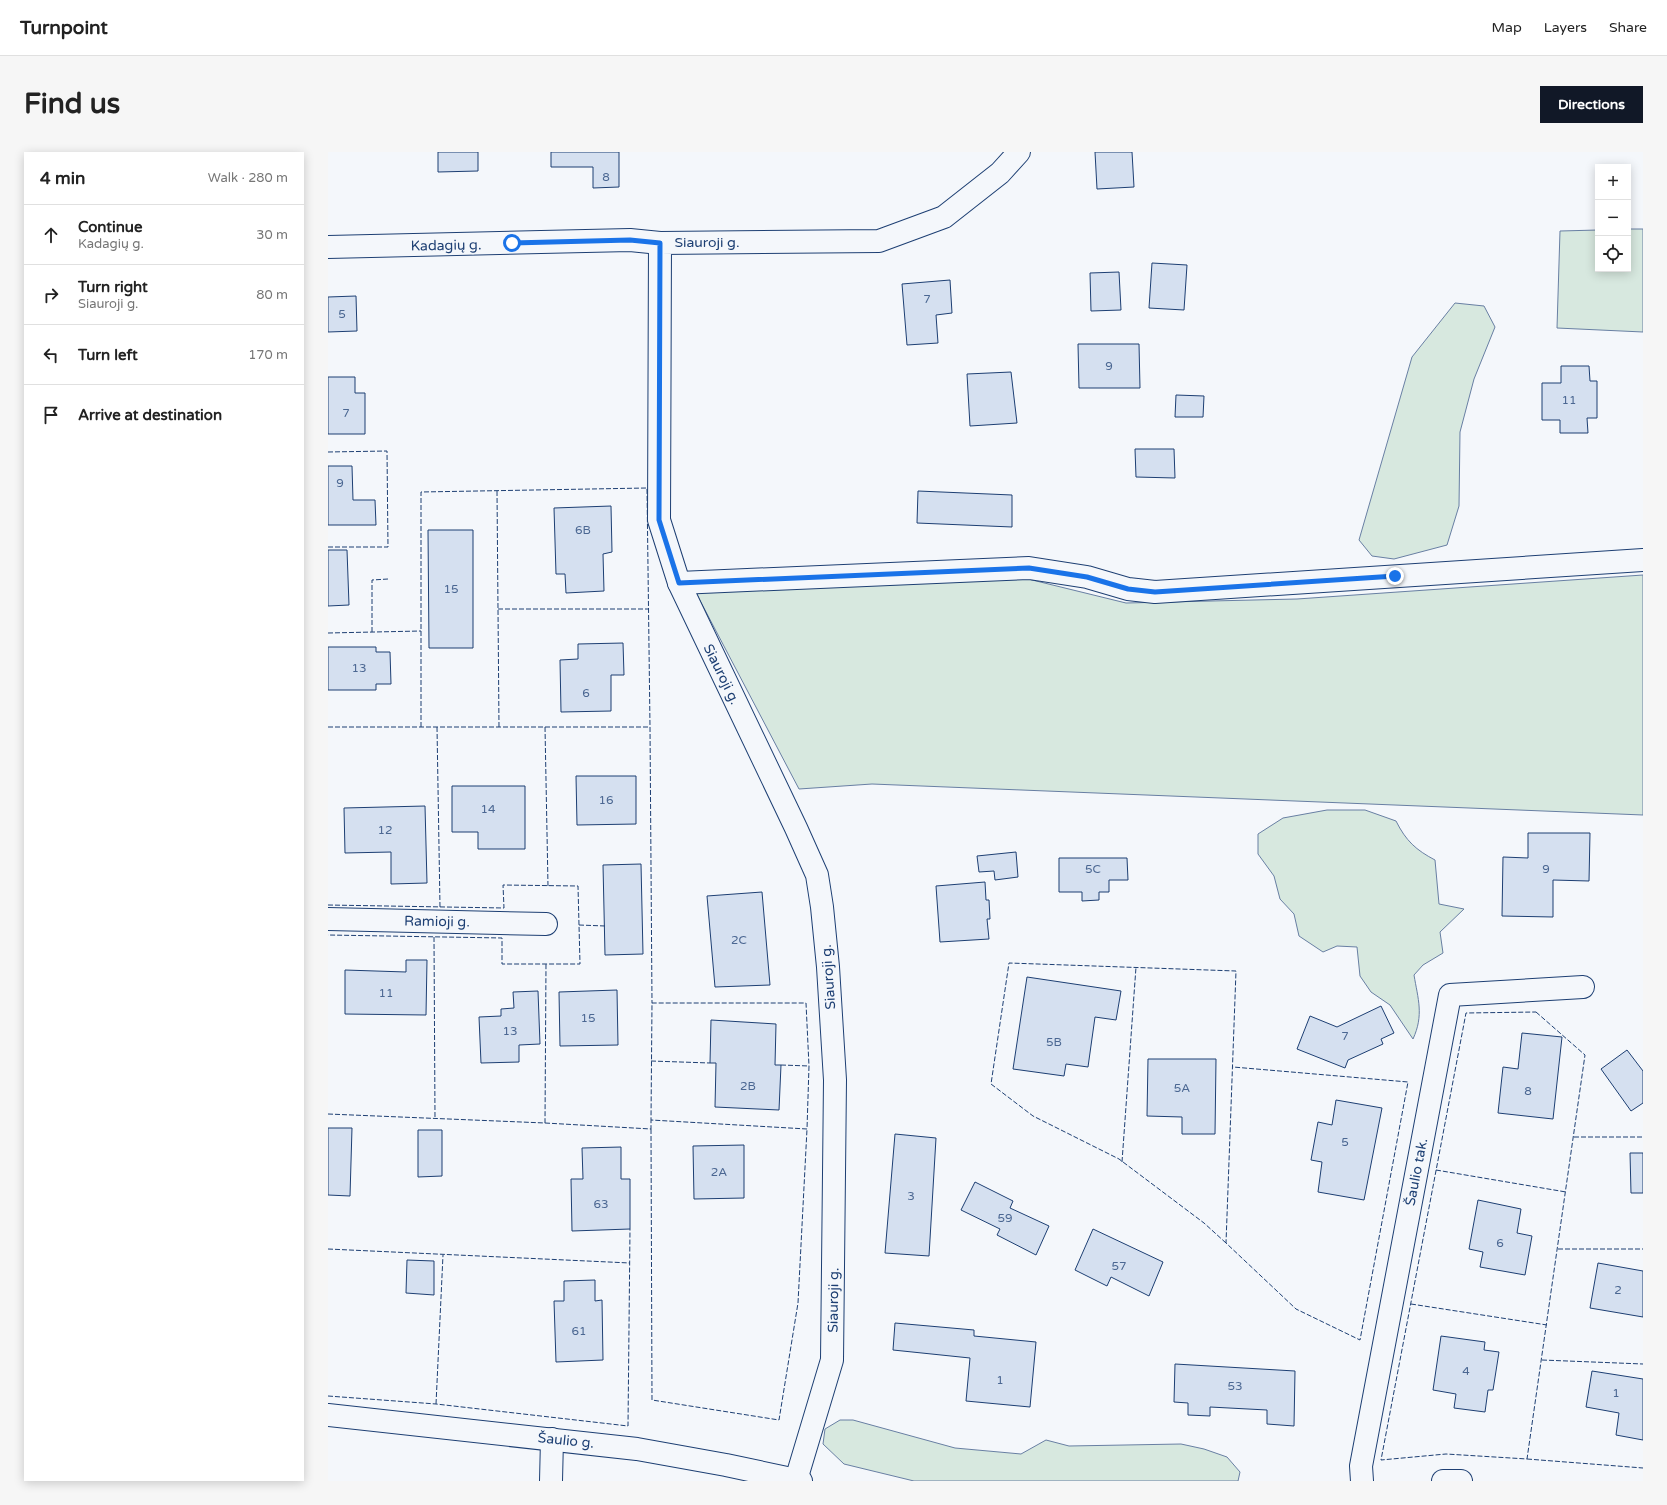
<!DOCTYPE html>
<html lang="en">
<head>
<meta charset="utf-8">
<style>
  :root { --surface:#fff; --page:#f6f6f6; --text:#222; --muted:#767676; --line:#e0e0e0; --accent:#111827 }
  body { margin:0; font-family:"Varela Round",sans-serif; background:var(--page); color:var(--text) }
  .controls { position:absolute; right:12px; top:12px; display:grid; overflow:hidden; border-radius:0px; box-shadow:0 2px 10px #0003 }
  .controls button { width:36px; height:36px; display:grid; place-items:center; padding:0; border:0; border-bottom:1px solid var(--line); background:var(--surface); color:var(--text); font:20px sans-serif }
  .stop { position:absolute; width:12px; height:12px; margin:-9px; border:3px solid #1a73e8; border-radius:50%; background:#fff }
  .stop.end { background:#1a73e8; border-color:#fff; box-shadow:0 1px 4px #0008 }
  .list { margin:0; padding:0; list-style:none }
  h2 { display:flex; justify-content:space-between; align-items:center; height:52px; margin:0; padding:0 16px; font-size:17px }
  h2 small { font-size:13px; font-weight:400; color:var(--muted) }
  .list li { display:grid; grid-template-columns:26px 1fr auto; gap:12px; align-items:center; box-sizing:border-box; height:60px; padding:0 16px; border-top:1px solid var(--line) }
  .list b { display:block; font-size:15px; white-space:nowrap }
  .list p { margin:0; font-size:13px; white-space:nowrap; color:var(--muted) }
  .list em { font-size:13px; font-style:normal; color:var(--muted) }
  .icon { flex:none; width:22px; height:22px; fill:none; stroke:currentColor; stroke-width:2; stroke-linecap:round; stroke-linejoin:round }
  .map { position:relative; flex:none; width:1315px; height:1329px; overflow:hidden; border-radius:0px }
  header { display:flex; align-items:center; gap:24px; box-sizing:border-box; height:56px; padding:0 20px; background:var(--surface); border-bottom:1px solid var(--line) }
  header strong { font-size:19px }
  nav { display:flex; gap:22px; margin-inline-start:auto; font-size:14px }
  .intro { display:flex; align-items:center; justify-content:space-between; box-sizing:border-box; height:96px; padding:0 24px }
  h1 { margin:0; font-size:28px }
  .button { padding:10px 18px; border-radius:0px; background:var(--accent); color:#fff; font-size:14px; font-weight:700 }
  main { display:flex; gap:24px; padding:0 24px }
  aside { flex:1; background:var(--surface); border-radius:0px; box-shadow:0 2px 10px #0003 }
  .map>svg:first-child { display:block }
</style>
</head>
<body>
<header>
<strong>Turnpoint</strong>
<nav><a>Map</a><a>Layers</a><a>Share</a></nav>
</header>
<div class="intro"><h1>Find us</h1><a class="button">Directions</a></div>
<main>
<aside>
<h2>4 min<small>Walk · 280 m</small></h2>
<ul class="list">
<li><svg class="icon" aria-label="ahead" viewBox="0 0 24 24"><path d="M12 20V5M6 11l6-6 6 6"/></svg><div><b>Continue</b><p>Kadagių g.</p></div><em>30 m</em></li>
<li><svg class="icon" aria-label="right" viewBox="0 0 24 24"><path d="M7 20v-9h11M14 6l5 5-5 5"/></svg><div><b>Turn right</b><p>Siauroji g.</p></div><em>80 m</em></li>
<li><svg class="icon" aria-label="left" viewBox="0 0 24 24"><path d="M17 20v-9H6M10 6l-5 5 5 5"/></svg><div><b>Turn left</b></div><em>170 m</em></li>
<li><svg class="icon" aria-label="arrive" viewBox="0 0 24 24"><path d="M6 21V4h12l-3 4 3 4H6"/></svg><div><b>Arrive at destination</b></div></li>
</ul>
</aside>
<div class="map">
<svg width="1315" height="1329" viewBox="0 0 1315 1329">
  <rect width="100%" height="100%" fill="#f4f7fb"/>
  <g fill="#d7e8df" stroke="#687fa3">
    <polygon points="1300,77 1315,77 1315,180 1229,176 1232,79 1270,78 1270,117 1300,117"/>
    <polygon points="1127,151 1156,154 1167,175 1146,227 1132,280 1131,354 1119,393 1066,407 1044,404 1031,388 1084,205"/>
    <polygon points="1315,423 1315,663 544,632 471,637 367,439 696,426 798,451 969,447"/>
    <path d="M999,658H1037L1068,669C1078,689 1088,698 1107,708L1111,752L1136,757L1112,780L1115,801L1095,813L1086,823C1090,847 1096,863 1085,887L1062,853L1043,840L1032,824L1029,795L1009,794L995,800L971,784L966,762L952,747L946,724L930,702V682L955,666Z"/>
    <polygon points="512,1268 525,1268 627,1296 693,1302 718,1288 741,1294 853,1292 876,1297 899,1305 912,1320 910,1329 586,1329 516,1312 495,1292 497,1277"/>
  </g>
  <g fill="#d5e0f0" stroke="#1d3f73">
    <polygon points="110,0 150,0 150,19 110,20"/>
    <polygon points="223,0 291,0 291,35 265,36 265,15 223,15"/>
    <polygon points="767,0 804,0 806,35 769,37"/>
    <polygon points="824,111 859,113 856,158 821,156"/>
    <polygon points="791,120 793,158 763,159 762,121"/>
    <polygon points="622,128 624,161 608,163 610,191 579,193 574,132"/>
    <polygon points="28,144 29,179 0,180 0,145"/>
    <polygon points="750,192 811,192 812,236 751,236"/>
    <polygon points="1233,214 1261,214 1262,229 1269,229 1269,266 1259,266 1260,281 1232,281 1232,268 1214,268 1214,231 1233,231"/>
    <polygon points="683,220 689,271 642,274 639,222"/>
    <polygon points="0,225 27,225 27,241 37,241 37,282 0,282"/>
    <polygon points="848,243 876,244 875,265 847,265"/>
    <polygon points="807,297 846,297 847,326 808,325"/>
    <polygon points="0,314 24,314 25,348 47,348 48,373 0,373"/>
    <polygon points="590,339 684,343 684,375 589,371"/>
    <polygon points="283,354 284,400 275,402 276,439 238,441 237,422 228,422 226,356"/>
    <polygon points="100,378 145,378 145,496 101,496"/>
    <polygon points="0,398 19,398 21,453 0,454"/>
    <polygon points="295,491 296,523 283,523 283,559 233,560 232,508 250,507 250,492"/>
    <polygon points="0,495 48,495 48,500 62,500 63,532 48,532 48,538 0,538"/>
    <polygon points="248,624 308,624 308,672 249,673"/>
    <polygon points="124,634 197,634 197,697 150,697 150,680 124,680"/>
    <polygon points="97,654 99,731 63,732 63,700 17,701 16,656"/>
    <polygon points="1200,681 1262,681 1261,729 1225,728 1225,765 1174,764 1175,705 1200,706"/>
    <polygon points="688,700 690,725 667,728 666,719 651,720 649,704"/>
    <polygon points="731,706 799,706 800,728 781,728 781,740 771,740 771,748 754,749 754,740 731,740"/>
    <polygon points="313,712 315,802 277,803 275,713"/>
    <polygon points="657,730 658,748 661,748 662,767 659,767 661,787 612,790 608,734"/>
    <polygon points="434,740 442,833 387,835 379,744"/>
    <polygon points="78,808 99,808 98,863 17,862 17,818 78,820"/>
    <polygon points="699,825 793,839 788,868 767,865 760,915 738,912 736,924 685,917"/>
    <polygon points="289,838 290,893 232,894 231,840"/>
    <polygon points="210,839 212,892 191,893 191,910 153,911 151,865 173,864 173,857 186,856 185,840"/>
    <polygon points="1053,854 1066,881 1053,887 1055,892 1020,908 1017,916 969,897 982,864 1009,875"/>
    <polygon points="383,868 448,872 447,913 453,913 451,958 387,955 388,911 382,911"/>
    <polygon points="1194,881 1234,885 1225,967 1170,961 1175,915 1190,917"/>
    <polygon points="1299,898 1315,919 1315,951 1303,959 1273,917"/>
    <polygon points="820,907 888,907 887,982 854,982 854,965 819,964"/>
    <polygon points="1008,948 1054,956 1036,1048 990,1040 994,1010 983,1008 990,970 1004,973"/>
    <polygon points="0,976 24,976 22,1044 0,1043"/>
    <polygon points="90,978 114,978 114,1024 90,1025"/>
    <polygon points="567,982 608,986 601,1104 557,1101"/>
    <polygon points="416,993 416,1046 366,1047 365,994"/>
    <polygon points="293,995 293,1027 302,1027 302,1077 244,1079 243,1027 255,1027 254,996"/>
    <polygon points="1302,1001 1315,1001 1315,1041 1303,1041"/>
    <polygon points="647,1030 685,1049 682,1056 721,1074 708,1103 669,1083 672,1077 633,1058"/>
    <polygon points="1150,1048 1193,1057 1189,1081 1204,1084 1197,1123 1152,1115 1155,1100 1141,1097"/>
    <polygon points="765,1077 835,1110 821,1144 783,1125 779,1134 747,1118"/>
    <polygon points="79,1108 106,1109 106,1143 78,1141"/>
    <polygon points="1270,1111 1315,1119 1315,1165 1262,1156"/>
    <polygon points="267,1128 267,1149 274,1148 275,1208 228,1210 226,1149 236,1149 236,1129"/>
    <polygon points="567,1171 646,1178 646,1184 708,1190 702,1255 638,1249 642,1206 565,1198"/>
    <polygon points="1113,1184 1157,1190 1156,1198 1171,1200 1165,1238 1160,1238 1157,1260 1126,1256 1128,1242 1105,1238"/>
    <polygon points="847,1212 967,1219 966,1274 939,1272 939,1258 882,1255 882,1264 860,1263 860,1251 846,1250"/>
    <polygon points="1264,1219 1315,1227 1315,1288 1288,1283 1291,1261 1258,1255"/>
  </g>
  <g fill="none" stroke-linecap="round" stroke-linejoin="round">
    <defs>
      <g id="minor">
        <polyline points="0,95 302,88 332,91"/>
        <polyline points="351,431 701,416 759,425 800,437 827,440 1315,408"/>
        <polyline points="0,767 218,772"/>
        <polyline points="468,1328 504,1208 507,928 500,815 494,755 489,723 468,676 351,431 331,368 332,91 551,89 616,65 672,21 691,0"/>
        <polyline points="223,1329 224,1287"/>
        <polyline points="1034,1329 1033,1314 1122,843 1255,835"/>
      </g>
      <g id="tertiary">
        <polyline points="0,1263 309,1297 398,1313 473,1329"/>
        <polyline points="1115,1329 1133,1329"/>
      </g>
    </defs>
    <use href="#minor" stroke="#1d3f73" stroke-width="24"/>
    <use href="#tertiary" stroke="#1d3f73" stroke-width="24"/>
    <use href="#minor" stroke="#f4f7fb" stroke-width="22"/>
    <use href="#tertiary" stroke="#f4f7fb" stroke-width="22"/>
    <g stroke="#1d3f73" stroke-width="1" stroke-dasharray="5 2" stroke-linecap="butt">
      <polyline points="0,300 59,299 60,395 0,395"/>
      <polyline points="169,339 171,575"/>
      <polyline points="170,457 320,457"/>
      <polyline points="44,480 44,428 60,427"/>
      <polyline points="0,481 93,479"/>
      <polyline points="0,575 217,575 220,734"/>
      <polyline points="93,575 93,340 319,336 322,575"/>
      <polyline points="109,575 112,755"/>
      <polyline points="217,575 322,575 324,851"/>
      <polyline points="0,753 176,756 175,733 250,734 252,812 174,812 174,786 0,783"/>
      <polyline points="251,773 277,774"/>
      <polyline points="106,785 107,966"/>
      <polygon points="1208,860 1257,903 1199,1307 1118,1302 1053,1308 1138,861"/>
      <polyline points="323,909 382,911"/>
      <polyline points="453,913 481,914 479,977 323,968 324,851 478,851 481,914"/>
      <polyline points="0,962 217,971 218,812"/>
      <polyline points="217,971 323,977 323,968"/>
      <polyline points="323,977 324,1248 451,1268 470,1151 479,977"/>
      <polyline points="1246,985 1315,985"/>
      <polyline points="794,1010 808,815"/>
      <polyline points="1108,1018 1238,1040"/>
      <polyline points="898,1091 876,1071 791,1007 705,964 663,932 681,811 908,819 898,1091 968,1157 1032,1188 1080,930 905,915"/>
      <polyline points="0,1097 302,1111"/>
      <polyline points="1230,1097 1315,1097"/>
      <polyline points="1083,1152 1219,1173"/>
      <polyline points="1214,1208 1315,1212"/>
      <polyline points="0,1244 108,1252 300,1274 302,1077"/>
      <polyline points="108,1252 115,1103"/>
      <polyline points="1199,1307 1315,1316"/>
    </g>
  </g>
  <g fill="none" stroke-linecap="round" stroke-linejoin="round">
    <polyline stroke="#1a73e8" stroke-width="5" points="184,91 302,88 332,91 331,368 351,431 701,416 759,425 800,437 827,440 1067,424"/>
  </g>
  <g text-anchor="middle" stroke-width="3" stroke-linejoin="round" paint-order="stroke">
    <g font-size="12" fill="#4b6792">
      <text x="278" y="29">8</text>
      <text x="599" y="151">7</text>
      <text x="14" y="166">5</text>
      <text x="781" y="218">9</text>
      <text x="1241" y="252">11</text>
      <text x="18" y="265">7</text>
      <text x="12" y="335">9</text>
      <text x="255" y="382">6B</text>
      <text x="123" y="441">15</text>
      <text x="31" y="520">13</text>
      <text x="258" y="545">6</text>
      <text x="278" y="652">16</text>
      <text x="160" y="661">14</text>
      <text x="57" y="682">12</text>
      <text x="765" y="721">5C</text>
      <text x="1218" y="721">9</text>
      <text x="411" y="792">2C</text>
      <text x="58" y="845">11</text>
      <text x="260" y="870">15</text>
      <text x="182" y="883">13</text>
      <text x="1017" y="888">7</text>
      <text x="726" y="894">5B</text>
      <text x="420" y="938">2B</text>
      <text x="854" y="940">5A</text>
      <text x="1200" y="943">8</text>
      <text x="1017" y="994">5</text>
      <text x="391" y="1024">2A</text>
      <text x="583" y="1048">3</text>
      <text x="273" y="1056">63</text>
      <text x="677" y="1070">59</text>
      <text x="1172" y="1095">6</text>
      <text x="791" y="1118">57</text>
      <text x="1290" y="1142">2</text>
      <text x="251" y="1183">61</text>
      <text x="1138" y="1223">4</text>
      <text x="672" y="1232">1</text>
      <text x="907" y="1238">53</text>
      <text x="1288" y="1245">1</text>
    </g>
    <g font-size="14" fill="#1d3f73" stroke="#f4f7fb">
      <text x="379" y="95">Siauroji g.</text>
      <text transform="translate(118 93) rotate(-1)" y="5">Kadagių g.</text>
      <text transform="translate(394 522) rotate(64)" y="5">Siauroji g.</text>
      <text transform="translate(109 769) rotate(1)" y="5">Ramioji g.</text>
      <text transform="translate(500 825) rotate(-94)" y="5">Siauroji g.</text>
      <text transform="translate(1088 1020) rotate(-79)" y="5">Šaulio tak.</text>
      <text transform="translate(505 1148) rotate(-89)" y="5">Siauroji g.</text>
      <text transform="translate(238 1288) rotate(6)" y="5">Šaulio g.</text>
    </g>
  </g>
</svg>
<div class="controls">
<button>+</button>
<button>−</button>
<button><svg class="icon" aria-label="locate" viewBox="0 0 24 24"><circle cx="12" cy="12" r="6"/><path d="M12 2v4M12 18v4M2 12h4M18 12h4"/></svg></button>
</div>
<div class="stop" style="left:184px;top:91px"></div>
<div class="stop end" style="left:1067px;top:424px"></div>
</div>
</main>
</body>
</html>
